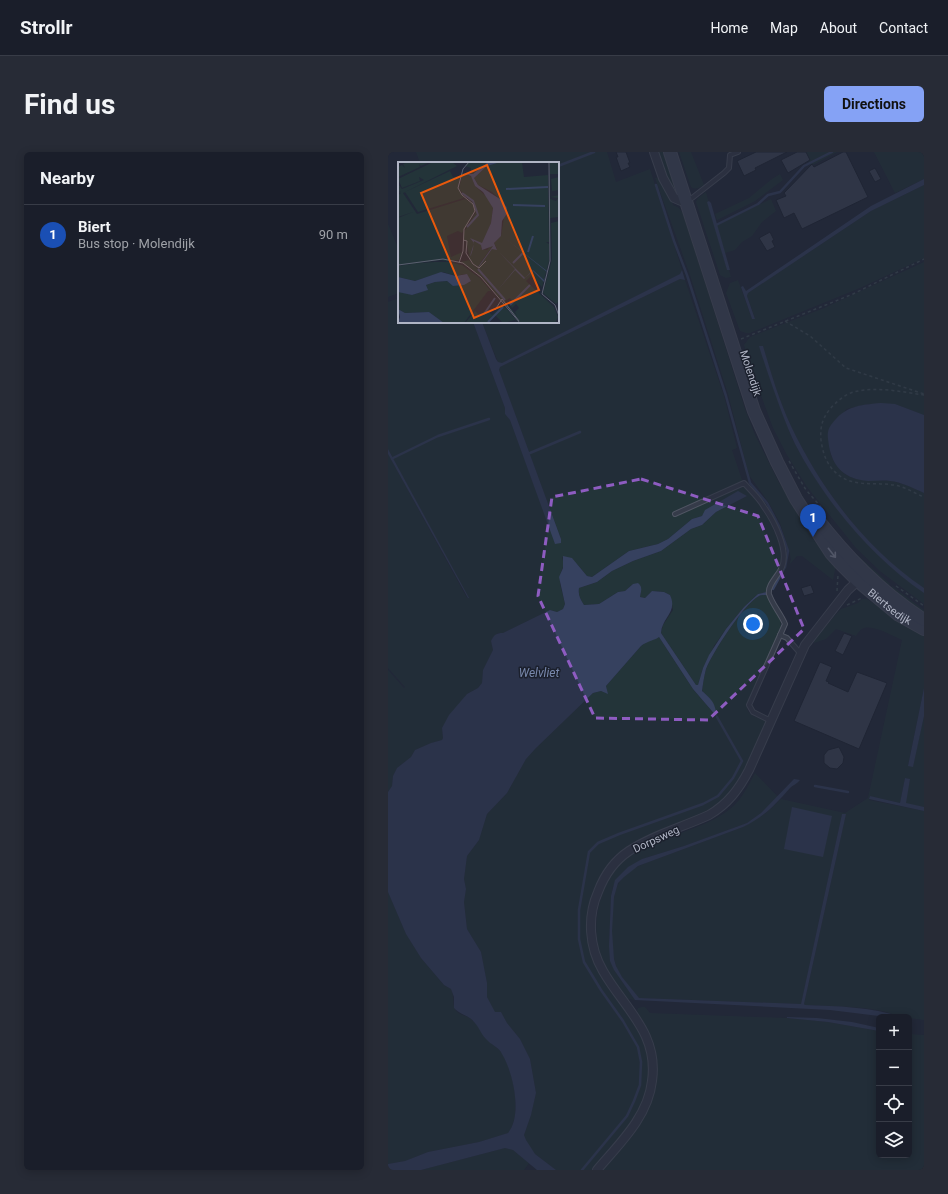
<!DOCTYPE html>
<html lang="en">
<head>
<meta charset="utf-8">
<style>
  :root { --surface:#1a1e2a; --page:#272b36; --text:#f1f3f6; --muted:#9fa2a8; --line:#383c47; --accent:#85a2f5 }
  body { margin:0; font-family:Roboto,sans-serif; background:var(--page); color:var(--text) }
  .controls { position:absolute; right:12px; bottom:12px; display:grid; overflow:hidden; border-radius:6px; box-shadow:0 2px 10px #0003 }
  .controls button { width:36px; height:36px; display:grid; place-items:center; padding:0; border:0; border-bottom:1px solid var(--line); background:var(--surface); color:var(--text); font:20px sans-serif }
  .you { position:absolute; left:365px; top:472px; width:14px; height:14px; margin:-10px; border:3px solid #fff; border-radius:50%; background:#1a73e8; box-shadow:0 0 0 6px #1a73e833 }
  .badge { display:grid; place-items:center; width:26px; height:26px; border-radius:50%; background:var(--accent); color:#fff; font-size:13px; font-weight:700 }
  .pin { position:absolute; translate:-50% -33px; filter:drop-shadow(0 1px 2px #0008) }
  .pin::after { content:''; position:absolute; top:21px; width:14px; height:12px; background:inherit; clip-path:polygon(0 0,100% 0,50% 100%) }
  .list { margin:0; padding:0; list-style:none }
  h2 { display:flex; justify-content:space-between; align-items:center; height:52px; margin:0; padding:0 16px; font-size:17px }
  h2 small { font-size:13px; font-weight:400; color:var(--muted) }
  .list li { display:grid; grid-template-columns:26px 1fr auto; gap:12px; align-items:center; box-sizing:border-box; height:60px; padding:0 16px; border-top:1px solid var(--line) }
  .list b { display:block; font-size:15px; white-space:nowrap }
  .list p { margin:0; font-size:13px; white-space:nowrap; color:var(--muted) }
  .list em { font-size:13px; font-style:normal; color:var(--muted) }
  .icon { flex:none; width:22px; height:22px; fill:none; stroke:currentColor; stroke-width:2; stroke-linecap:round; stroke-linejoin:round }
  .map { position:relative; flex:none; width:536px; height:1018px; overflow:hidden; border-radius:6px }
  header { display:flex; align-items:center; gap:24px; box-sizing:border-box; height:56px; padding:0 20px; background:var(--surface); border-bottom:1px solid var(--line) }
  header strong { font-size:19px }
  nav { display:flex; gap:22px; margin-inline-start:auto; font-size:14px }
  .intro { display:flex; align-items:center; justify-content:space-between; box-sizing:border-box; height:96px; padding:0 24px }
  h1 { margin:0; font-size:28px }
  .button { padding:10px 18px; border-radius:6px; background:var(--accent); color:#111; font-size:14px; font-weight:700 }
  main { display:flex; gap:24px; padding:0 24px }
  aside { flex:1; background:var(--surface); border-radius:6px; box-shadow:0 2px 10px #0003 }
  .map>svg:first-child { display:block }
</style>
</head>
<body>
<header>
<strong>Strollr</strong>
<nav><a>Home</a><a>Map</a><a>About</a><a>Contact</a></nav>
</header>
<div class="intro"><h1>Find us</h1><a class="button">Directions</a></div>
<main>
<aside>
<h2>Nearby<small></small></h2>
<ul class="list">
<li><span class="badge" style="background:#1a4fb4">1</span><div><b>Biert</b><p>Bus stop · Molendijk</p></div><em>90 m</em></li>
</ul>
</aside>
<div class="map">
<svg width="536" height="1018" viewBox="0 0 536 1018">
  <rect width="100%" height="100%" fill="#222838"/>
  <g fill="#233439">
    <polygon points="28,0 219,0 228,30 262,17 294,118 292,122 114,211 110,210 94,170 170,170 170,11 32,11"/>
    <polygon points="269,0 278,0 291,45 286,41"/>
    <path d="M291,0H303L316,33C311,36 308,38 303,35Z"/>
    <polygon points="416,0 449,0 423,14"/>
    <polygon points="486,0 536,0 536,27 507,41"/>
    <polygon points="392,22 395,28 367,49 329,68 327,62 361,46 384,27"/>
    <polygon points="267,26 274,26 282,43 285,53 291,56 295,61 357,257 367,283 390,329 414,366 424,386 448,413 445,428 414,404 409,404 401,413 403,408 401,398 392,371 381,351 361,323 340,242 301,120"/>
    <polygon points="536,33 536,106 472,136 362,181 358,181 352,179 338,141 342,131 350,128 364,167 367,166 359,144 360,141 483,59"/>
    <polygon points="318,40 339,118 341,118 343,125 338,126 332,123 308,50 310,46"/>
    <polygon points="383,47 388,59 374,70 364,84 354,90 347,98 337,101 328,73"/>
    <polygon points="0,72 11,98 11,141 0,145"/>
    <path d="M536,110V263L507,252H480L458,257L442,301C455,333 472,326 501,329C513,330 525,336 536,341V436C529,431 520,427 514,421C467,381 429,329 403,274C391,248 383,221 375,194H372C378,216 386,237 394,258C398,269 401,281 407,292C437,349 485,402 536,441V452L493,420L468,396L419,335L399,303L385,276L370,235L356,193L362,185L436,156Z"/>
    <path d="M292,127L297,128L336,244L349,296L344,298L354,328L382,369L395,402C396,417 379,426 379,440L370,442L356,455L338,477L326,494L315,516L310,533H308L273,481L275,473L285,458L282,443L276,440L264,439L257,446L252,445L253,440L245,432L237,439L230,440L211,452L196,453C192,447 190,443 191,436L209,430L224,419L245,409L273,399L303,377L314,373L328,360L359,344L350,340L335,348L314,364L304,367L280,387L270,392L241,399L204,425L199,424L189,412L174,405L176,413L173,420L172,432L177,452L175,457L169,460L162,458L115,481H110L103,489L105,498L95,518L94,531L90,536L79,542L54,576L55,586L54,588L43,591L27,598L23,605L9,616L5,624L4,634L0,640V518L16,536L17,535L0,516V302L79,446H80L0,297V150L11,146V170H85L117,256V262L122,268L167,391H173V387L111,218L112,215Z"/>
    <polygon points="466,400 502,432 498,436 463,403"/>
    <polygon points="504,434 536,458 536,463 501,438"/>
    <path d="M380,443L392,465L393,474L387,492L359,557C362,565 372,566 379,569L362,609L348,636L326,656L316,661L227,703L212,725L206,741L201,783L253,881C256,889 259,897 260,905C268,951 231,986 205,1018H168L147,1002L141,995L136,983L143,963L148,941L142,907L132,887L119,871L113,860L107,861L99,845V831L93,800L79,777L76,750L78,737L76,727L79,704L91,688L99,662L119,641L138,607L148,596L205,541L213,539L219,541L218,534L253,494L259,489L271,485L305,537L328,564C327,550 323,548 314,539C315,531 316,524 318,517C325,500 355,453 371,444C373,443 377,443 380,443Z"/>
    <path d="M474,447H479L485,451L489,449L536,481V536L520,613L525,614L536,564V655L517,652L522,627L517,626L512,651L482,644L481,648L536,659V868L521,866V865C511,865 503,861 494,859C469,854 442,854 417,853L416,852L458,662H454L413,852L251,846C242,836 232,826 228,813C222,798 222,744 231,731C236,721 248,715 258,711L355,675L378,661L393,647L457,661L480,646L514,488C505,484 483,471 474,477C472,478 469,482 468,484L448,477L438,487L426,491V487L453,457L470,451Z"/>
    <path d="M367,621L390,645L373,661L359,671L296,694L254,707L225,734L223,744L221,794L226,818L247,848L239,847C231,835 219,823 214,809C205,785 207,759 217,735C219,729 221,724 225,719C232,710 242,703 251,698C279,683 312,678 338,660C352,651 359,636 367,621Z"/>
    <path d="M0,740L18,782L33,806L54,831L57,834L63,837C67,844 63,854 69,860C74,864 81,864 85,869C92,875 97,884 103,891C106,895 111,896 114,901C125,919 135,963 120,981L91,990L40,1000L17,1009L0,1012Z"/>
    <path d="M254,855H257L262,861L399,866L440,870L491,879V1003H521V882L536,883V1018H215C245,981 282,945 265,892C261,880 254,870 249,859L250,856Z"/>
    <polygon points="117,996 125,998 141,1011 136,1018 33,1018"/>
  </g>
  <g fill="#36415f">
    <polygon points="536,27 536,33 483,59 360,141 359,144 367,167 364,167 353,135 355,134 358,139 483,54"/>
    <polygon points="321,49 323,51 342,118 339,118 319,50"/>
    <polygon points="294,118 297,128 292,127 112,215 111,218 173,387 173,391 167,392 122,268 117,262 117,256 85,170 94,170 108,207 110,210 114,211 292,122"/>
    <path d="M371,194H375C383,221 391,248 403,274C433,337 478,397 536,436V441C484,406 436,348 407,292C402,282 398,271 394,261C386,239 378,217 371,194Z"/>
    <path d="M493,251L507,252L536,263V341C525,336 513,330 502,329C495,328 487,329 480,329C457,327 445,316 441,294C440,286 438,280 443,273C457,254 470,253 493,251Z"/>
    <polygon points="0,297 81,446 80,446 0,302"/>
    <path d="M350,339L359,344L328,360L314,373L303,377L273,399L245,409L224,419L209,430L191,436C190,443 192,447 196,453L211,452L230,440L237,439L245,432L250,431C255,435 253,439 252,445L257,446L264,439L276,440L282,443C290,460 274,465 273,481L308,533H310L315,516L321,503L338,477L356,455L370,442L379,440L380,443C377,443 373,443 371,444C355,453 325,500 318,517C316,524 315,532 314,539C324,548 327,550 329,565L305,537L271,485C268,488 259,489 253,494L218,534L220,542L213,539L205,541L148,596L138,607L119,641L99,662L91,688L79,704L76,727L78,737L76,750L79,777L93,800L99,831V845L107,860H113L119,871L132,887L142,907L148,941L143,963L136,983L138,988L147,1002L168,1018H149L125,998L117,996L33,1018H0V1012L17,1009L40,1000L91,990L120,981C135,963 125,920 114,902C111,895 103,893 98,887C93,882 91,875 86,870C81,863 72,863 66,856V845L63,837L56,833L33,806L18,782L0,740V640L4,634L5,624L9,616L23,605L27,598L43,591L54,588L55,586L54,576L61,563L79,542L90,536L94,531L95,518L105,498L103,489C106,483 108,481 115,481L162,458L169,460L175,457L177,452L171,425L175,416V404L184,406L199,424L204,425L241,399L270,392L280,387L304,367L314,364L317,358Z"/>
    <polygon points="536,536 536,564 525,615 520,614"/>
    <polygon points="517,626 522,627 518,651 536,655 536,659 481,647 482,644 512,651"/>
    <path d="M406,627L412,628C409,632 405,633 402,636C387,653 376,665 355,675L250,714L236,725L230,731L226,745L224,779L226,807L228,814L234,825L251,846L413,852L454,662H458L416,852L417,853C449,854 483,855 514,865H499L442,858L247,848L226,818L222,809L221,794L223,744L227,728L240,715L254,707L296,694L359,671L373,661Z"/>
    <polygon points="404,655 444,664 435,705 396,697"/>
    <polygon points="399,865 429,866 464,870 491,876 491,879 440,870 399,866"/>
  </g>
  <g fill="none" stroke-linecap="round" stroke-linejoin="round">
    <g stroke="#36415f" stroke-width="2.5">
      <polyline points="170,14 206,0"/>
      <polyline points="268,33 286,89 299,123 338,244 362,331 379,351 391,374 400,399 397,415 385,437"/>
      <polyline points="328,73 370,52 380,43 392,40 416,14 444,0"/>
      <polyline points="142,301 192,280"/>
      <polyline points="5,306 50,284 101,267"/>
      <polyline points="427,634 460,640"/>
      <polyline points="194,1018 239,964 246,949 252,933 253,910 250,895 235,869 213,838 196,810 191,787 191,758 201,700 210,691 231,682 315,652 330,644 345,626 354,609 329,565"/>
    </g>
  </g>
  <g fill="#3e4658" stroke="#1c222f">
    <polygon points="228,0 238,0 242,11 240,11 242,15 233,19 228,5 230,5"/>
    <polygon points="368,0 399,0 367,16 368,18 356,24 349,9"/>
    <polygon points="409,0 418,0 422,8 400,21 393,8"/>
    <polygon points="455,0 458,0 480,45 414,77 406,61 396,66 388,48 398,44 396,41 424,12 426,15"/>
    <polygon points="487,16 493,27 487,30 481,19"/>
    <polygon points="382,80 386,88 384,89 387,95 379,99 371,86"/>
    <polygon points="423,433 426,441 416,444 413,436"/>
    <polygon points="456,481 464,484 455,503 447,499"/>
    <polygon points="432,510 444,515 438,529 441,530 440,531 460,540 469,520 499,531 471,597 406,569"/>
    <polygon points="451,595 456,605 455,611 449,617 442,616 436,611 436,603 440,598"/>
  </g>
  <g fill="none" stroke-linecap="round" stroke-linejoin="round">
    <defs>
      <g id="lane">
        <polyline points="299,47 304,46 336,21 341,16 342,3 350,0"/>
        <path d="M287,362L356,331C363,339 371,346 376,355C386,369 401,398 394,415C391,423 379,433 381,442C384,452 393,462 397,472L361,553L365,560L383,569"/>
        <polyline points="392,483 399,486 412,501"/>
      </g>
      <g id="street">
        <polyline points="266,0 275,26 286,46 293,49 297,48"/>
        <path d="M209,1018C231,992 260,965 264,929C271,881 236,856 215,819C201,795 199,765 210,740C216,724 226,709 241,699C265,683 295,675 321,663C340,652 351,637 361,618L417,493L460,438L473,426"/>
      </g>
      <g id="secondary">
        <path id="s1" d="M282,0L366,259L389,310L408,347L443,401L452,411L470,429L511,463L536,477"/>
        <path d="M426,363C458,404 492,440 536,468"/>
      </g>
    </defs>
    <use href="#lane" stroke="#505563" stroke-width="6"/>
    <use href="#street" stroke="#505563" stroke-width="10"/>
    <use href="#secondary" stroke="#505563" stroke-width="14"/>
    <g stroke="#415157" stroke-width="1.5" stroke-dasharray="3 3" stroke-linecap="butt">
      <polyline points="397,169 422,184 458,216 536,242"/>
      <polyline points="353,187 465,142 536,107"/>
      <path d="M536,243C515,240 487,234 466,240C457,242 448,250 442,257C434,267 432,275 433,288C435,302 439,315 452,324C468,335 487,330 505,333C516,334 526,341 536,345"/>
      <polyline points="401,309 418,338 433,355"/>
      <polyline points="508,434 536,454"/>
      <polyline points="449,439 450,423"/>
      <polyline points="459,453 474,446"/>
    </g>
    <use href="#lane" stroke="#353b49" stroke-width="4"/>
    <use href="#street" stroke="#353b49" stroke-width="8"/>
    <use href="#secondary" stroke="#43495c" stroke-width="12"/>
  </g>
  <defs><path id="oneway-shaft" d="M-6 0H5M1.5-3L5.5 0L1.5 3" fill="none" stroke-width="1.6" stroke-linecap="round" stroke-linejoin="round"/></defs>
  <use stroke="#8a8fa0" href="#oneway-shaft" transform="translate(444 401) rotate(52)"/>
  <path d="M0 0H536V1018H0ZM253,327L370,364L416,477L320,568L207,566L150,444L164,345Z" fill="#222838" fill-opacity=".55" fill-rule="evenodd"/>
  <path fill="none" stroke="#8e5cc1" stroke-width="3" stroke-dasharray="8 5" stroke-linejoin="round" d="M253,327L370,364L416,477L320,568L207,566L150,444L164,345Z"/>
  <g text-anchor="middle" stroke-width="3" stroke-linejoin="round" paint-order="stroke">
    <g font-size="11" fill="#b0b5c5" stroke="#1b202d">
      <text transform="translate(363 221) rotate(72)" y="4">Molendijk</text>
      <text dy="4" stroke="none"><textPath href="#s1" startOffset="514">Biertsedijk</textPath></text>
      <text transform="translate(268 687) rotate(-25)" y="4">Dorpsweg</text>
    </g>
    <g font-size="12" font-style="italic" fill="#7888ac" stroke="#1b202d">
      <text x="151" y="525">Welvliet</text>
    </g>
  </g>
  <g transform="translate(10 10)">
    <rect width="161" height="161" fill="#222838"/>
    <path d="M10,0H32L23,4L21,2L22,5L0,15V5L4,3L7,6L5,2ZM35,0H54L59,4L5,31L19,52L67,37L74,41L77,50L64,71L60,69L49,74L53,95L64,90L61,98L0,103V56L15,50L0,55V33L3,31L0,30L3,29H0V25L2,27L0,22L4,27L26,18L21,15L22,19L4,26L0,17ZM71,0H90L75,12L72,11L73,6L67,4ZM99,0H124L126,15L150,13L151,80H148L151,82V99L144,125L133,114L128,119L156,145L160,155L157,161H123L84,115L63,100L71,98L86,114L72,98L68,78H65L66,70L78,50L75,41L61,27L65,8V11L74,15L77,24L91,37L95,46L93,61L83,87L89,88L93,83L95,84L80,104L94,87H99L96,81L103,74L108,43L94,30L80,23L76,16L89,4ZM112,136L115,140L112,143L114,146L118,142L121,146L117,150L119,154L107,139ZM152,0H161V12H152ZM52,9L55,15L62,14L60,26L66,36L20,50L7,30ZM161,15V28L154,29L153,17ZM161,33V55L152,56V37L158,39L160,36L152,35ZM161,59V139L158,142L145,131L154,97L153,61ZM43,98L64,103L82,116L93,129H90L66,161H45L31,150L7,151L0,147L1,129L14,133L29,128L28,123L37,120L49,119L55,124L72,120L67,112L58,114L45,110L17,119L0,115V104ZM102,139L121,161L117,158L105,161L97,153L90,161H67L77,149L83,154L89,148L94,153L104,143Z" fill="#233439" fill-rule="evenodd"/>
    <path d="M90,0H99V1L89,4L76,16L80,23L105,39L109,46L108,53L104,59L103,74L96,81L99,88L94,87L81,105H80L95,84L84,88L83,83L76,79L75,87L73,93L72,94L76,81L72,76L84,81L93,61L95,46L85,30L77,24L73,14L65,11L75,12ZM108,77L149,109L146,120L135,109L126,117L117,108L99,129L117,107L100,89L127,116L135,108L146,118L149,110ZM43,110L58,114L69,112L73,119L66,123L55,124L49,119L37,120L28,123L30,128L14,133L0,130V115L17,119ZM0,147L7,151L31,150L46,161H0L2,155Z" fill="#36415f"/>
    <path fill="none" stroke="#36415f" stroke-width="2" d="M108,27L150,25M64,31L75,39L80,53L69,65M115,43L147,44M130,90L135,74M115,101L125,91M80,107L107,138M112,143L132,123M86,152L97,136M90,160L105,145"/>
    <path fill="none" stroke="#5b6070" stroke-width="1" d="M151,1L152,99L144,132L157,143L161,154M65,78L69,79L68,91L75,102L81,106L88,99M61,101L65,89L66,67L77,49L75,42L64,33L60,26L65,7L71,0M0,103L45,97L65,101L83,115L122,161M97,148L104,137L121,159"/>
    <path fill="#e8590c" fill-opacity="0.15" stroke="#e8590c" stroke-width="2" d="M89,3L141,128L76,156L23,31Z"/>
    <rect width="161" height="161" fill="none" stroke="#b0b5c5" stroke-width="2"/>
  </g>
</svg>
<div class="controls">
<button>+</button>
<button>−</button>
<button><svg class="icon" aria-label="locate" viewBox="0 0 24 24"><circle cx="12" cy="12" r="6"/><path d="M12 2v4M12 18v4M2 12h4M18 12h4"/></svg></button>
<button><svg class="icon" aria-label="layers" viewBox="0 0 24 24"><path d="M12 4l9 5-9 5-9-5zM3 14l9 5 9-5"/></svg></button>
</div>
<div class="you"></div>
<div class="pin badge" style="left:425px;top:385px;background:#1a4fb4">1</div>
</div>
</main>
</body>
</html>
